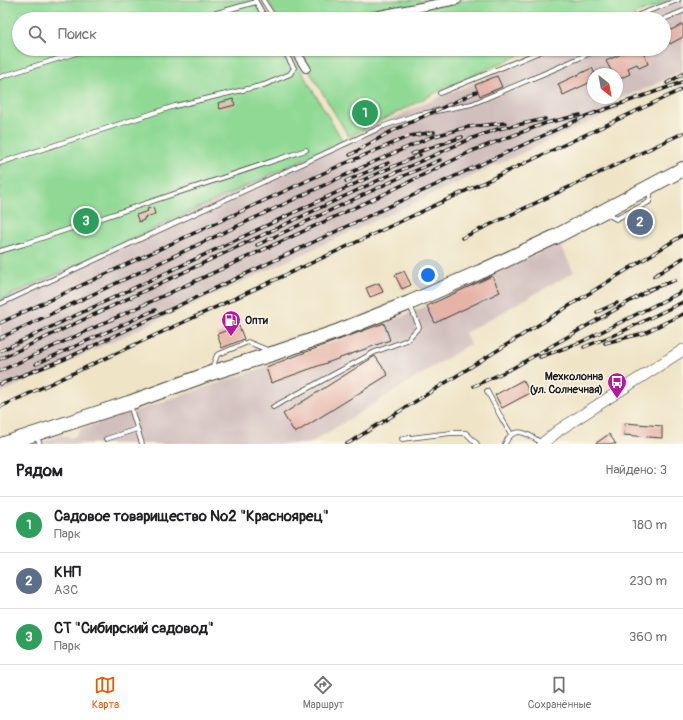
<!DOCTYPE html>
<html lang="ru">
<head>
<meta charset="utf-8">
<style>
  :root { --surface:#fff; --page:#f2f2f2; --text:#202124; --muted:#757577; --line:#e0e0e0; --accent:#ea580c }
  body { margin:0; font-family:Pangolin,sans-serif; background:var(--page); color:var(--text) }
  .compass { position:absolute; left:587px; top:68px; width:36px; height:36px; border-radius:50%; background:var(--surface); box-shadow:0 1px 3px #0004; rotate:149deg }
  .you { position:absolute; left:428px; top:275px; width:14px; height:14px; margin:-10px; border:3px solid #fff; border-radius:50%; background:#1a73e8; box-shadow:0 0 0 6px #1a73e833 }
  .badge { display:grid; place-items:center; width:26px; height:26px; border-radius:50%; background:var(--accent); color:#fff; font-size:13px; font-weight:700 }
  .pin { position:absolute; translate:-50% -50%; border:2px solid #fff; box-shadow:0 1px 4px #0006 }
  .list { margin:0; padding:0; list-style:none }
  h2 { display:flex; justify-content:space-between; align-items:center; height:52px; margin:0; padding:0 16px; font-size:17px }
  h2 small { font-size:13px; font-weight:400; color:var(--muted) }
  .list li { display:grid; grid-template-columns:26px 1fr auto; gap:12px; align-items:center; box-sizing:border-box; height:56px; padding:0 16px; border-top:1px solid var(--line) }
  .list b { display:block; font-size:15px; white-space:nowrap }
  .list p { margin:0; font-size:13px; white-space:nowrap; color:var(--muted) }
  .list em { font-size:13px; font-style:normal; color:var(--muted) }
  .icon { flex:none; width:22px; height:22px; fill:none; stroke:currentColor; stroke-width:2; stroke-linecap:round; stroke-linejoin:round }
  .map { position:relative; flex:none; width:683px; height:444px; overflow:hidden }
  .search { position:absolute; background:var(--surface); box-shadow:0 1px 3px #0004; left:12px; right:12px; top:12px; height:44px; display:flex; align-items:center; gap:10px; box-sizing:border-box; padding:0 14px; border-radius:22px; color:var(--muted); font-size:15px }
  .sheet { height:220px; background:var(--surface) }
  nav { display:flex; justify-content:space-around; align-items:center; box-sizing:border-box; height:56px; border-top:1px solid var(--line); background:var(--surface); font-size:11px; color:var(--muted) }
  nav a { display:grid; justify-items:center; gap:2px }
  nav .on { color:var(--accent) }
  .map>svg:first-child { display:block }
</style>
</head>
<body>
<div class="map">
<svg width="683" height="444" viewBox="0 0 683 444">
  <rect width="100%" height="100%" fill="#fbf7ec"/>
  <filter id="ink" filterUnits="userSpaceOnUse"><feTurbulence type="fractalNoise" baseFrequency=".025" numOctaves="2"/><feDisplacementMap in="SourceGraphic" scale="8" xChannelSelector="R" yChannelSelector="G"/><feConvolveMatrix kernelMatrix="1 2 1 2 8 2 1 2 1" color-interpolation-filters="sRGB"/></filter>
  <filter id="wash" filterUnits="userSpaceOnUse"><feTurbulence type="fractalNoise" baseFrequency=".012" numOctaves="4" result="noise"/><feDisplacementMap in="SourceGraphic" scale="16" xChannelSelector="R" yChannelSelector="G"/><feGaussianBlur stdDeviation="0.9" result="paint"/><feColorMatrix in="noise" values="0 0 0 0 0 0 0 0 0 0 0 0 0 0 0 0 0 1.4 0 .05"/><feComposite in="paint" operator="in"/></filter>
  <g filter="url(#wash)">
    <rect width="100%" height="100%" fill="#efe4c6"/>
    <g fill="#d1bfbd" fill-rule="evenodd">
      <path d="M683,0V73H677L648,88L617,99L618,109L0,393V300L437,98L558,49H664V19H634ZM593,74H617V98H593Z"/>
      <polygon points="559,243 574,272 465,333 470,344 309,444 38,444 61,435 70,438 76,436 81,429 266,367 384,323 413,312"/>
    </g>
    <g fill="#8fd994" stroke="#567a58">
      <polygon points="0,0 259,0 270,19 19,19 19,49 288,49 343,141 0,300"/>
      <polygon points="267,0 673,0 622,19 279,19"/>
      <polygon points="296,49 533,49 441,90 349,137"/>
    </g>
    <g id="blocks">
      <g fill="#e6b3a7">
        <polygon points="683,24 683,37 670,44 665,33"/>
        <polygon points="632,49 642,49 648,64 639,68 637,64 628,68 630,74 617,80 617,74 613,74 606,61"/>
        <polygon points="592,68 595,74 593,74 593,81 563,95 558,84"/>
        <polygon points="497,76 502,87 480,96 475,85"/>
        <polygon points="233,99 235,105 220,109 218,103"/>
        <polygon points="153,207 155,214 144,218 144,220 139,222 136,215 148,211 147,209"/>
        <polygon points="643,209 644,212 640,215 645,223 638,227 633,218 628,221 626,218"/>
        <polygon points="404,271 411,285 402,289 395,275"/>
        <polygon points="492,276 500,292 435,323 427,306"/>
        <polygon points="379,283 383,292 370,297 366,288"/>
        <polygon points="384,323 390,340 271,383 266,367"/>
        <polygon points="239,326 244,339 222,348 217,334"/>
        <polygon points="375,356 388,375 295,433 283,414"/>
        <polygon points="523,380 530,393 502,408 495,395"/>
        <polygon points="625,423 662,426 662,438 624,435"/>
        <polygon points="609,434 616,444 595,444"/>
      </g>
    </g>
  </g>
  <g filter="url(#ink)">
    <use href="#blocks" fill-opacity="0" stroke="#3c3a36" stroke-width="1"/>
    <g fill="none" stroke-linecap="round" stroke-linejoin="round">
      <defs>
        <g id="lane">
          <polyline points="255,0 266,19"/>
          <polyline points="263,0 275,19"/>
          <polyline points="195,19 256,2"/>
          <polyline points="628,19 678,0"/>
          <polyline points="664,19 683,11"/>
          <polyline points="0,77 89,49"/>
          <polyline points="440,93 547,49"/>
          <polyline points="0,163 175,106 264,85 290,74 294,68 283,49"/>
          <polyline points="605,213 616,219 649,202 651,190"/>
          <polyline points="0,251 24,244 306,150"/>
          <polyline points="0,304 384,126 416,115 472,104 557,68 599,49"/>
          <polyline points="212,369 217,355 248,342 270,351"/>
          <polyline points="487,391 502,419 511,434"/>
          <polyline points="130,405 142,444"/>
          <polyline points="273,407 375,352 407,340 419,327 410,305"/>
          <polyline points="36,436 40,444"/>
          <polyline points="106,439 137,429"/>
          <polyline points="402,439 451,433 466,433 477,444"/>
          <path d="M505,444C514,423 529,435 542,443"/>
        </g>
        <g id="street">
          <polyline points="359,19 457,0"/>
          <polyline points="294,49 306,68"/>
        </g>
        <polyline id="secondary" points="542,444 559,430 683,350"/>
        <polyline id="highway" points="4,444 129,403 211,373 275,353 339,331 409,303 480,272 555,237 683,169"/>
      </defs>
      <use href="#lane" stroke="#3c3a36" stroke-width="5.5"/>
      <use href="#street" stroke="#3c3a36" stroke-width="10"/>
      <use href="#secondary" stroke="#3c3a36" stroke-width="12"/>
      <use href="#highway" stroke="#3c3a36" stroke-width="16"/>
      <use href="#lane" stroke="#fff" stroke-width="4"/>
      <use href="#street" stroke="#fff" stroke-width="8"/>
      <use href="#secondary" stroke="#fff" stroke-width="11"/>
      <use href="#highway" stroke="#fff" stroke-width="14"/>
      <defs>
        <g id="rail">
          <polyline points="667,83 683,74"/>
          <polyline points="412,154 462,137"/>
          <polyline points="350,155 390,132 476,92"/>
          <polyline points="346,181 388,163"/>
          <polyline points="462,238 683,133"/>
          <polyline points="257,245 401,177 440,160"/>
          <polyline points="654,276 683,258"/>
          <polyline points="648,290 675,280"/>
          <polyline points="597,312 617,303"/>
          <polyline points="0,323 341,165 410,136 434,132"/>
          <polyline points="0,338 369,164 431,137 468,127 505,123"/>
          <polyline points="605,343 644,333 683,314"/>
          <polyline points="584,347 619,333 683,302"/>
          <polyline points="0,351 376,174 420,155"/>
          <polyline points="540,357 579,343 683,291"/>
          <polyline points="0,359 379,180 470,139 498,129 545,119"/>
          <polyline points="36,364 155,310"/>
          <polyline points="0,371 382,195 472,151 546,123 580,115"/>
          <polyline points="0,384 65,359 392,205 586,116 683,82"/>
          <polyline points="474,386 513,368 653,288"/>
          <polyline points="0,407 361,240 683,89"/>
          <polyline points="347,444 683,235"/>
        </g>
      </defs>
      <use href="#rail" stroke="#1c1c1c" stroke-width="3.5"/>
      <use href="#rail" stroke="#fbf7ec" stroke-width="2" stroke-dasharray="6" stroke-linecap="butt"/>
    </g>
  </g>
  <defs>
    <symbol id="fuel-pin" viewBox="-11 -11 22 30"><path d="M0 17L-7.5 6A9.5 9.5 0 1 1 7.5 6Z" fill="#b5179e" stroke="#fbf7ec"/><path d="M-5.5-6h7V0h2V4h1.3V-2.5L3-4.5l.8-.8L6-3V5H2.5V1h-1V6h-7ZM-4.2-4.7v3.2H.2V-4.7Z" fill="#fff"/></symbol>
    <symbol id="bus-pin" viewBox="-11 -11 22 30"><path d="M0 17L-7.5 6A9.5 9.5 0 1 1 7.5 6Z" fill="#b5179e" stroke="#fbf7ec"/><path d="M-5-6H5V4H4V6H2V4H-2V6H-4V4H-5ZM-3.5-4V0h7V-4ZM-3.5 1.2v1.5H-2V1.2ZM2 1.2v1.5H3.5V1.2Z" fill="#fff"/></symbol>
  </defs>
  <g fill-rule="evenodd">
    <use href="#fuel-pin" x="220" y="309" width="22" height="30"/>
    <use href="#bus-pin" x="606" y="371" width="22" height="30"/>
  </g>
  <g text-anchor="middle" stroke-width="3" stroke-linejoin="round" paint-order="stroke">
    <g font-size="11" font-weight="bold" fill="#1c1c1c" stroke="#fbf7ec" text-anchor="start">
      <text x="245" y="324">Опти</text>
      <text x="603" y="380" text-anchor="end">Мехколонна<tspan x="603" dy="13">(ул. Солнечная)</tspan></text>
    </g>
  </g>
</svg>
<svg class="compass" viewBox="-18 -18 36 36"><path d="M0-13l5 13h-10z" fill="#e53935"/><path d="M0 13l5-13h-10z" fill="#757577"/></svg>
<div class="you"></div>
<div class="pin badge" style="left:365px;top:113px;background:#2e9e5b">1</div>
<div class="pin badge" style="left:640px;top:222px;background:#5c6f8a">2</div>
<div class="pin badge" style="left:86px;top:221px;background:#2e9e5b">3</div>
<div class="search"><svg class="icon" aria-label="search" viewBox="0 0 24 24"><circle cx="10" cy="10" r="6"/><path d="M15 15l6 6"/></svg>Поиск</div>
</div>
<section class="sheet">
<h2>Рядом<small>Найдено: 3</small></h2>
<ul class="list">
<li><span class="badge" style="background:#2e9e5b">1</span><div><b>Садовое товарищество №2 &quot;Красноярец&quot;</b><p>Парк</p></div><em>180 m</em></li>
<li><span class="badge" style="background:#5c6f8a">2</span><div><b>КНП</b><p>АЗС</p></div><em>230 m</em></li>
<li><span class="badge" style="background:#2e9e5b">3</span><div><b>СТ &quot;Сибирский садовод&quot;</b><p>Парк</p></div><em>360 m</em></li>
</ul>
</section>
<nav>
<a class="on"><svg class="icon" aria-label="map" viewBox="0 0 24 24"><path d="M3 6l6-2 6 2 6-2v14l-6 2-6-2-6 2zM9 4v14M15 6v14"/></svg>Карта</a>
<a><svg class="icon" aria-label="directions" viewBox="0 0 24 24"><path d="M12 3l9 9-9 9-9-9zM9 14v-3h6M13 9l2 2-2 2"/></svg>Маршрут</a>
<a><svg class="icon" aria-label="saved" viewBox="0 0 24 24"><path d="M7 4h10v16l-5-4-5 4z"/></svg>Сохранённые</a>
</nav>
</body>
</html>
